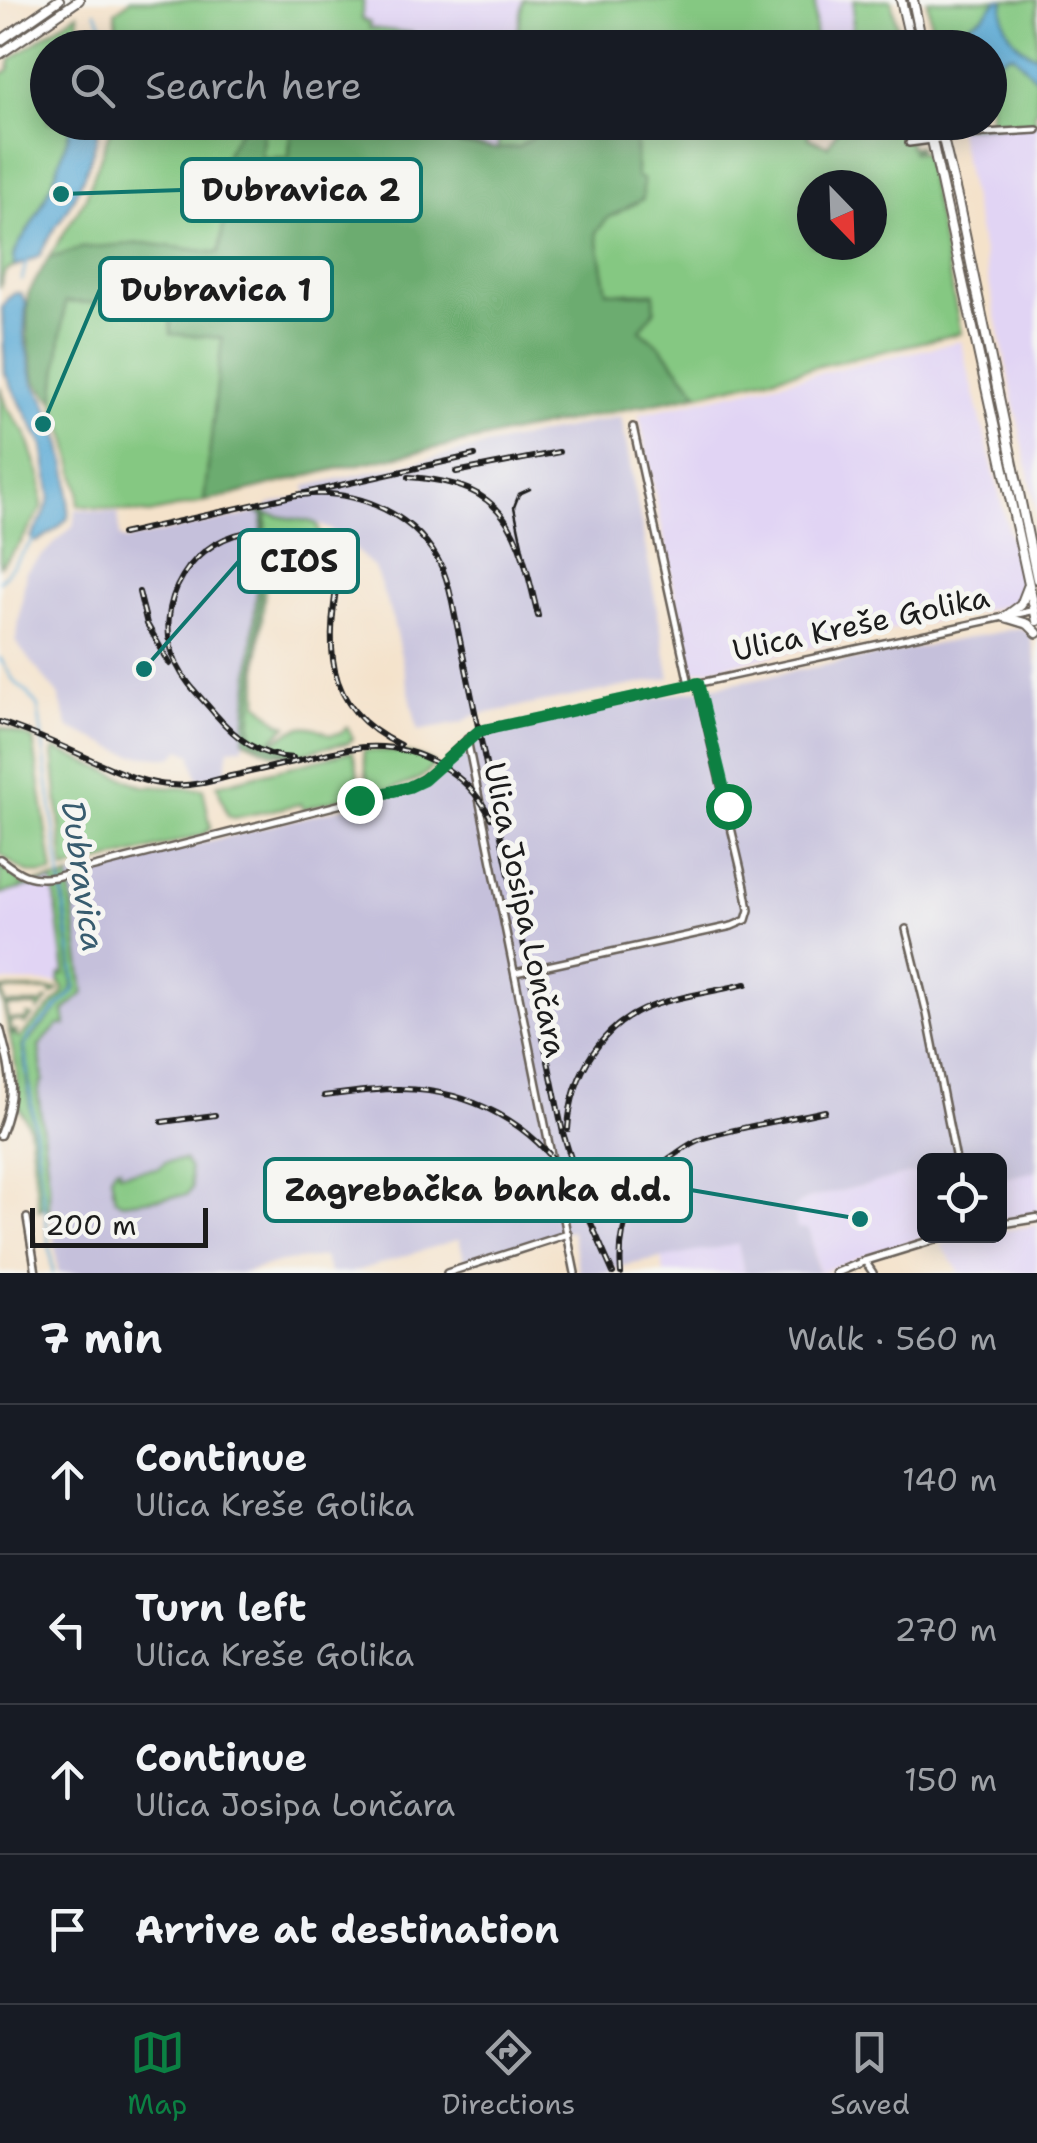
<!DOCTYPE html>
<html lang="en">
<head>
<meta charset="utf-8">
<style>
  :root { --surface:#171b24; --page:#20242c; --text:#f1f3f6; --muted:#9ea1a6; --line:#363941; --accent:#0b8043 }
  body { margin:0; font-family:"Shantell Sans",sans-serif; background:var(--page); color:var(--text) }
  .controls { position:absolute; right:30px; bottom:30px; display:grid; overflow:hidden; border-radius:15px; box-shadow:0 5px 25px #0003 }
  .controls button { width:90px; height:90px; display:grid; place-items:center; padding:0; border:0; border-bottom:2px solid var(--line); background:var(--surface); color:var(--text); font:50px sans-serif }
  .compass { position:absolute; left:797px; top:170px; width:90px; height:90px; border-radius:50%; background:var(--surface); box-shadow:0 5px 25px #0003; rotate:157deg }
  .scale { position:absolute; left:30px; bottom:25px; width:178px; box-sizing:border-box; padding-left:10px; border:5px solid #1c1c1c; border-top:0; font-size:28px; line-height:35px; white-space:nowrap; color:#1c1c1c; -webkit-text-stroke:8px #f6f6f2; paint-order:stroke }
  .stop { position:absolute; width:30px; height:30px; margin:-22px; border:8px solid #0b8043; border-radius:50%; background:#fff }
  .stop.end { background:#0b8043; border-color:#fff; box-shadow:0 2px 10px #0008 }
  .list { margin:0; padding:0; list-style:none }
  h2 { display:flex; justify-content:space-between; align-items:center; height:130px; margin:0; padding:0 40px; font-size:42px }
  h2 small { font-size:32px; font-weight:400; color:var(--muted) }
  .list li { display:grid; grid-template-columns:65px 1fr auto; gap:30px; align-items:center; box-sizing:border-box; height:150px; padding:0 40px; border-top:2px solid var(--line) }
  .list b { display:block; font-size:38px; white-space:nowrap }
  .list p { margin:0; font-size:32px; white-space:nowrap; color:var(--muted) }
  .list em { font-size:32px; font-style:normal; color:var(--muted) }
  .icon { flex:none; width:55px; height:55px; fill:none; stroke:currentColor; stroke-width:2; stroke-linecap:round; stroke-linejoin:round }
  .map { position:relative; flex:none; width:1037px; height:1273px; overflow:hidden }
  .search { position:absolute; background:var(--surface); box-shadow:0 5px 25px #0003; left:30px; right:30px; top:30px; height:110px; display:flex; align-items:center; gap:25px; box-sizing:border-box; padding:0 35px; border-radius:55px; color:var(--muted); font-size:38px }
  .sheet { height:730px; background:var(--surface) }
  nav { display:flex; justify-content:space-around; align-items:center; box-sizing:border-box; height:140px; border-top:2px solid var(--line); background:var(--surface); font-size:28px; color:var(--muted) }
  nav a { display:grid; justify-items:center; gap:5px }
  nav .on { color:var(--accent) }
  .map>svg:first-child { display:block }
</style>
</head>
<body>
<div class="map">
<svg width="1037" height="1273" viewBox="0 0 1037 1273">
  <rect width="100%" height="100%" fill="#f6f6f2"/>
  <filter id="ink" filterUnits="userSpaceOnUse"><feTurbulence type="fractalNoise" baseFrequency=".01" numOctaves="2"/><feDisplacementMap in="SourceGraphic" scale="20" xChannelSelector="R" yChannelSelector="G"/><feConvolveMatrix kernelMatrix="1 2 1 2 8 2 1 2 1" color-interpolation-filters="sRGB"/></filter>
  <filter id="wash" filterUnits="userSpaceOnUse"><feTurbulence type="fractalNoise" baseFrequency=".0048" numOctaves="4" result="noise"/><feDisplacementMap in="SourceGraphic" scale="40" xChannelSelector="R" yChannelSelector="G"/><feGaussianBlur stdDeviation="2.25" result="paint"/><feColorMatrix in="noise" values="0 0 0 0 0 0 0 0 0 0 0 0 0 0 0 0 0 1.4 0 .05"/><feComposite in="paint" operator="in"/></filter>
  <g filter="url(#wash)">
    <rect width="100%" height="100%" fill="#f4e2ca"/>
    <g fill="#e1d4f4">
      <polygon points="355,0 523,0 515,47 410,47 412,38 349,29"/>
      <polygon points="815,0 854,0 851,47 815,47"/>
      <polygon points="395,123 502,123 497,149 424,139 393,138"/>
      <polygon points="1037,123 1037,513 957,127"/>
      <polygon points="961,341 1022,585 1019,599 1009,605 691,673 639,414"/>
      <polygon points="53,881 65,974 60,974 59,983 0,982 0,894"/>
      <polygon points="924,1171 924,1236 930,1236 885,1250 884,1248 819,1273 809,1230 797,1229 793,1209 806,1199"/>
      <polygon points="1037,1171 1037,1214 1000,1220 1000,1179"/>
      <polygon points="1037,1225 1037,1273 960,1273 941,1244 977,1236 1000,1236 1000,1231"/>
      <polygon points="738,1244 744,1273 664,1273 661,1258"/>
    </g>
    <g fill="#c5c0db">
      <polygon points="621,416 670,678 472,716 462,723 418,731 393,621 375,569 354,548 329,529 312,522 267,514 268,504 307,496 306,486"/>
      <polygon points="76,509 118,513 120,538 125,540 256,513 263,513 243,747 229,748 225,774 198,780 191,754 181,749 171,758 135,755 123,752 69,728 58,695 16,643 26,571 73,526"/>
      <polygon points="1020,628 1030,634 1037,667 1037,1171 1000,1179 1000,1160 924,1160 924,1171 806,1199 793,1209 797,1228 809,1229 818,1273 744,1273 738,1244 622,1266 622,1273 620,1273 619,1268 611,1269 612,1273 580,1273 571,1230 469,1261 464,1258 459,1239 351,1273 330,1273 324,1257 281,1262 243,1273 58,1273 38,1093 41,1085 39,1047 58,1025 65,1025 64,1011 84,993 69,878 70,876 420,788 482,731"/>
    </g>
    <g fill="#85c882" stroke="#50724f" stroke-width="2.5" fill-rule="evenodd">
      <polygon points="131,0 364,0 361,19 370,23 369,28 413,33 410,47 119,47 115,11"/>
      <polygon points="523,0 815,0 815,47 515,47"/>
      <polygon points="854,0 891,0 902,47 851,47"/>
      <polygon points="927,0 1037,0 1037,110 1034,112 1036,123 957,127 951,123 990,122 990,48 935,47"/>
      <path d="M78,13L80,47L48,48V122L72,123C61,159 51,192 31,225C24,239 10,251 15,267L5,271L0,288V75L9,70L11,59Z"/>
      <polygon points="113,123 395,123 395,126 399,127 401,134 409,139 291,131 289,157 260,158 219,171 225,214 219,253 81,248 48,259 85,199"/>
      <polygon points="502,123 558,123 552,124 519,147 497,149 414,139 426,136 497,149"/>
      <path d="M636,123H811L808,138L828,146L841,123H918L917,132L909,134L917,136L909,139L910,147L919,146V149L912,150V152L924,153L961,333L699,394L660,346L639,330L654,293L607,292L596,232L608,218L643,199L636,176ZM812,185H872V245H812Z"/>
      <polygon points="65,302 169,305 223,338 204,502 149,514 78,505 79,492 68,442 54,402"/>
      <polygon points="0,387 6,406 26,434 41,478 42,508 19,545 0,566"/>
      <path d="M267,514L312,522L317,524C324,551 317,560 293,570L268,559L258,663V703L280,723L287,725L270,742L272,743C294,728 305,719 330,735L341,733L347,727L353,738L348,743L321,748L296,756L252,738L251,723Z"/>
      <path d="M0,727L33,739L53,873C26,877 20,869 0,854Z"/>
      <polygon points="55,749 143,786 203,789 211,828 204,834 141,852 64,870 53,751"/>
      <path d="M365,750C389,752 412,750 434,764C421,785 396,787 374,792L369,789L363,752Z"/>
      <path d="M352,751C358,766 361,782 352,795L303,809L301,804L234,818L228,816L217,785Z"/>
      <polygon points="0,865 18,879 22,885 57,879 60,880 73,984 70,993 28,1036 22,1046 43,1206 39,1211 29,1126 19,1107 16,1066 0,989 59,990 52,995 51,991 2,990 5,1004 43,1004 44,1000 48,1000 38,1011 37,1006 6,1006 9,1019 27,1020 27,1015 33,1016 24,1025 22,1021 10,1021 12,1035 14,1035 14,1031 17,1031 16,1035 19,1038 63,994 64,988 59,983 60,974 65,974 53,881 0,894"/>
      <polygon points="70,876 69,879 84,993 64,1011 66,1025 58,1025 39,1046 43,1081 41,1082 38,1093 49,1182 49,1210 45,1209 25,1045 76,989 63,883 63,879"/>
      <polygon points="184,1160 189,1167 192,1188 187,1195 122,1203 115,1199 111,1176 116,1168 120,1167 119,1173 159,1168 165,1162"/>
    </g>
    <g fill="#6cac70" stroke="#446446" stroke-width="2.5">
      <polygon points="558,122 636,123 636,176 643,180 643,199 608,218 596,232 607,291 632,294 654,293 655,310 640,330 660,346 699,394 340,468 204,502 222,338 171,334 169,305 65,302 54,402 35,381 27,335 28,294 48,259 81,248 144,243 219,253 225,214 219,171 230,146 241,128 264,128 261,158 289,157 291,131 424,139 497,149 519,147 552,124"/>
      <polygon points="267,509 251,723 252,738 296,756 273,753 244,740 263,514 256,513"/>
    </g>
    <g fill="#5baad5" stroke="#3c6378" stroke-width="2.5">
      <path d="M997,0H1004C999,24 1014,48 1037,56V80L1014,55L1009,54L997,61L990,63V48L964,47V40L960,29L984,15Z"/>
      <path d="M72,123H100C95,149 85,176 73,199C63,219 47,236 40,256L15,267C10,251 24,239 31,225C51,192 61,159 72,123Z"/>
      <polygon points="15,293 21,293 26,303 24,335 33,383 44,398 61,442 69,479 68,518 57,529 36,542 31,538 44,515 50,497 49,484 43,446 5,374 2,308 7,299"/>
    </g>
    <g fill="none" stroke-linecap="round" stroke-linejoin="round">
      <g stroke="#5baad5" stroke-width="2.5">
        <polyline points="95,11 103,26"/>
        <polyline points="22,280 26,262"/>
        <polyline points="0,581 34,539"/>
        <polyline points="0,658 14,681 27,692 38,707 75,985 73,992 31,1034 24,1047 53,1273"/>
      </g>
    </g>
  </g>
  <g filter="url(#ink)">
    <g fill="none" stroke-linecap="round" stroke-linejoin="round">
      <defs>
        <g id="minor">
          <polyline points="909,143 984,133 1037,130"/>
          <polyline points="633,427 689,684"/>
          <polyline points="467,739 575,1273"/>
          <path d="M0,859C19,874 30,881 55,877L409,787C439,773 453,748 479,731L1036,610"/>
          <polyline points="906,929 927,1014 956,1160"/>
          <polyline points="515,973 732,926 746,920 749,910 745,887 697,683"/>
          <polyline points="27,1218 36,1273"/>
          <polyline points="865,1261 873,1273"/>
          <polyline points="447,1273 568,1234"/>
        </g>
        <g id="tertiary">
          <path d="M0,1029C11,1073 18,1090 0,1135"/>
          <polyline points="1000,1224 1037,1218"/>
          <polyline points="836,1273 865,1261 946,1236"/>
        </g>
        <g id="secondary">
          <polyline points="901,0 912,48"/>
          <polyline points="913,0 923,48"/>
          <polyline points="0,41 59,0"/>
          <polyline points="0,54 79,0"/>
          <polyline points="928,122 1037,621"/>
          <polyline points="939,122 958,201 1037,579"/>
          <polyline points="1005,617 1021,605 1028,587"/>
          <polyline points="1005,617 1028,624 1037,633"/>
        </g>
      </defs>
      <use href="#minor" stroke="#686159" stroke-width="10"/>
      <use href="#tertiary" stroke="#686159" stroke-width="11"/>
      <use href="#secondary" stroke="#686159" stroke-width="12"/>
      <use href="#minor" stroke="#fff" stroke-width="5"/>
      <use href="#tertiary" stroke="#fff" stroke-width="6"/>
      <use href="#secondary" stroke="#fff" stroke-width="8"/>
      <polyline stroke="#1c1c1c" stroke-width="2.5" points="528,573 514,507 519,494 530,489"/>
      <defs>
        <g id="rail">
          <polyline points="456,472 559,452"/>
          <path d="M409,477C508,484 518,529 538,616"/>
          <path d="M301,495C358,488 419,515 443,570C449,585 452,600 455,616L563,1133L591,1223L613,1273"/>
          <path d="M258,531C193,534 149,604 177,665C186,684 202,698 215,714C237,739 258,756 293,758"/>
          <polyline points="122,534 475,455"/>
          <path d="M342,548C331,628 310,702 400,745"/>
          <polyline points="139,592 147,624 170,664"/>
          <path d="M0,722C31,732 62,746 92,760C118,771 143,784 171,785C192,787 212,781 231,776C256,771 281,765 306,759C325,754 345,748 366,747C417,744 467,772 491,818"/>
          <path d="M324,1096C350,1093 376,1088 401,1089C471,1090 533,1123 570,1182"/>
          <polyline points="162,1122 215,1115"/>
          <path d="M568,1129C571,1075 602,1022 655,1005C684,995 716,991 746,984"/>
          <path d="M621,1273C617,1224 635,1180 677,1153C685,1147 694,1141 704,1138C743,1126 785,1120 825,1111"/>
        </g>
      </defs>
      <use href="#rail" stroke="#1c1c1c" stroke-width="6"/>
      <use href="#rail" stroke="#f6f6f2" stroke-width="2.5" stroke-dasharray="8" stroke-linecap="butt"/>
    </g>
  </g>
  <g fill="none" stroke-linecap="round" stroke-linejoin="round" filter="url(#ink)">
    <polyline stroke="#0b8043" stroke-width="12" points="359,800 409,787 424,780 479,731 698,683 728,806"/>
  </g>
  <g text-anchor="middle" stroke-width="10" stroke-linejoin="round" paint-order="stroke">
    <g font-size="30" fill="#1c1c1c" stroke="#f6f6f2">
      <text transform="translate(861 624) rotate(-12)" y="10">Ulica Kreše Golika</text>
      <text transform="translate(525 910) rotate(78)" y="10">Ulica Josipa Lončara</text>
    </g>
    <g font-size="32" font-style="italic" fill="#385c6f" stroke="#f6f6f2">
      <text transform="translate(83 876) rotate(82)" y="11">Dubravica</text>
    </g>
  </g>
  <path fill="none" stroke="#0f766e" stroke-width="4" d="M61 194L182 190M43 424L100 289M144 669L239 561M860 1219L691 1190"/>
  <g fill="#0f766e" stroke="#f6f6f2" stroke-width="4">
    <circle cx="61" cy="194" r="10"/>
    <circle cx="43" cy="424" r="10"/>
    <circle cx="144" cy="669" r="10"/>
    <circle cx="860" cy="1219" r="10"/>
  </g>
  <g fill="#f6f6f2" stroke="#0f766e" stroke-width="4">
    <rect x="182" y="159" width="239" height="62" rx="10"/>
    <rect x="100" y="258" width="232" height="62" rx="10"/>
    <rect x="239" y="530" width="119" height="62" rx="10"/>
    <rect x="265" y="1159" width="426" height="62" rx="10"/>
  </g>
  <g font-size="32" text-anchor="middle" font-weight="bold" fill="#1c1c1c">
    <text x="301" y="201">Dubravica 2</text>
    <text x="216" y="301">Dubravica 1</text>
    <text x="299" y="572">CIOS</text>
    <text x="478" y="1201">Zagrebačka banka d.d.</text>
  </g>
</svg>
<div class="controls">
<button><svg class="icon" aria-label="locate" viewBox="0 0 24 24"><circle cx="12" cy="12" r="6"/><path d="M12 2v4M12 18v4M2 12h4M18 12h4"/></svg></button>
</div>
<svg class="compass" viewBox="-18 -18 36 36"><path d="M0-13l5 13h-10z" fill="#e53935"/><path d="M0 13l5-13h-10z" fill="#9ea1a6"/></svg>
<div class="scale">200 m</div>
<div class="stop" style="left:728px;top:806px"></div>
<div class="stop end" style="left:359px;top:800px"></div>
<div class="search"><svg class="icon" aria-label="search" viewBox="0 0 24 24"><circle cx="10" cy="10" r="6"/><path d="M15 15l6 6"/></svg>Search here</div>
</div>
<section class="sheet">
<h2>7 min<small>Walk · 560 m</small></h2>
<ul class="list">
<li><svg class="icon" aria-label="ahead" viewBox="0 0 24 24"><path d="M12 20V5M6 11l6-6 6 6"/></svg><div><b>Continue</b><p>Ulica Kreše Golika</p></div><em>140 m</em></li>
<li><svg class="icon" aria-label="left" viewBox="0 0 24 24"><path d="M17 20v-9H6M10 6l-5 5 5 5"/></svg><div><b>Turn left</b><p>Ulica Kreše Golika</p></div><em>270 m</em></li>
<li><svg class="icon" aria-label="ahead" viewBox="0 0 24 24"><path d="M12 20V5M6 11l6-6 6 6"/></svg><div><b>Continue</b><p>Ulica Josipa Lončara</p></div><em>150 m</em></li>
<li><svg class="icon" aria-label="arrive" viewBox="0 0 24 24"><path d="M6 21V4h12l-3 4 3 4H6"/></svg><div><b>Arrive at destination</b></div></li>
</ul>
</section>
<nav>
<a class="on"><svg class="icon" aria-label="map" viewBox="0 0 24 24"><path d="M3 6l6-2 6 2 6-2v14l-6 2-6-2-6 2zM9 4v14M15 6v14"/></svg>Map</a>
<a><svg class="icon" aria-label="directions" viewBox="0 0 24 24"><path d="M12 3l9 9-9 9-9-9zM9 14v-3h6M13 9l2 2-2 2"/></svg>Directions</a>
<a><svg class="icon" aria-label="saved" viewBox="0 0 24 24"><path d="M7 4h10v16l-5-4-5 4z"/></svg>Saved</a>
</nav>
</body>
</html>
